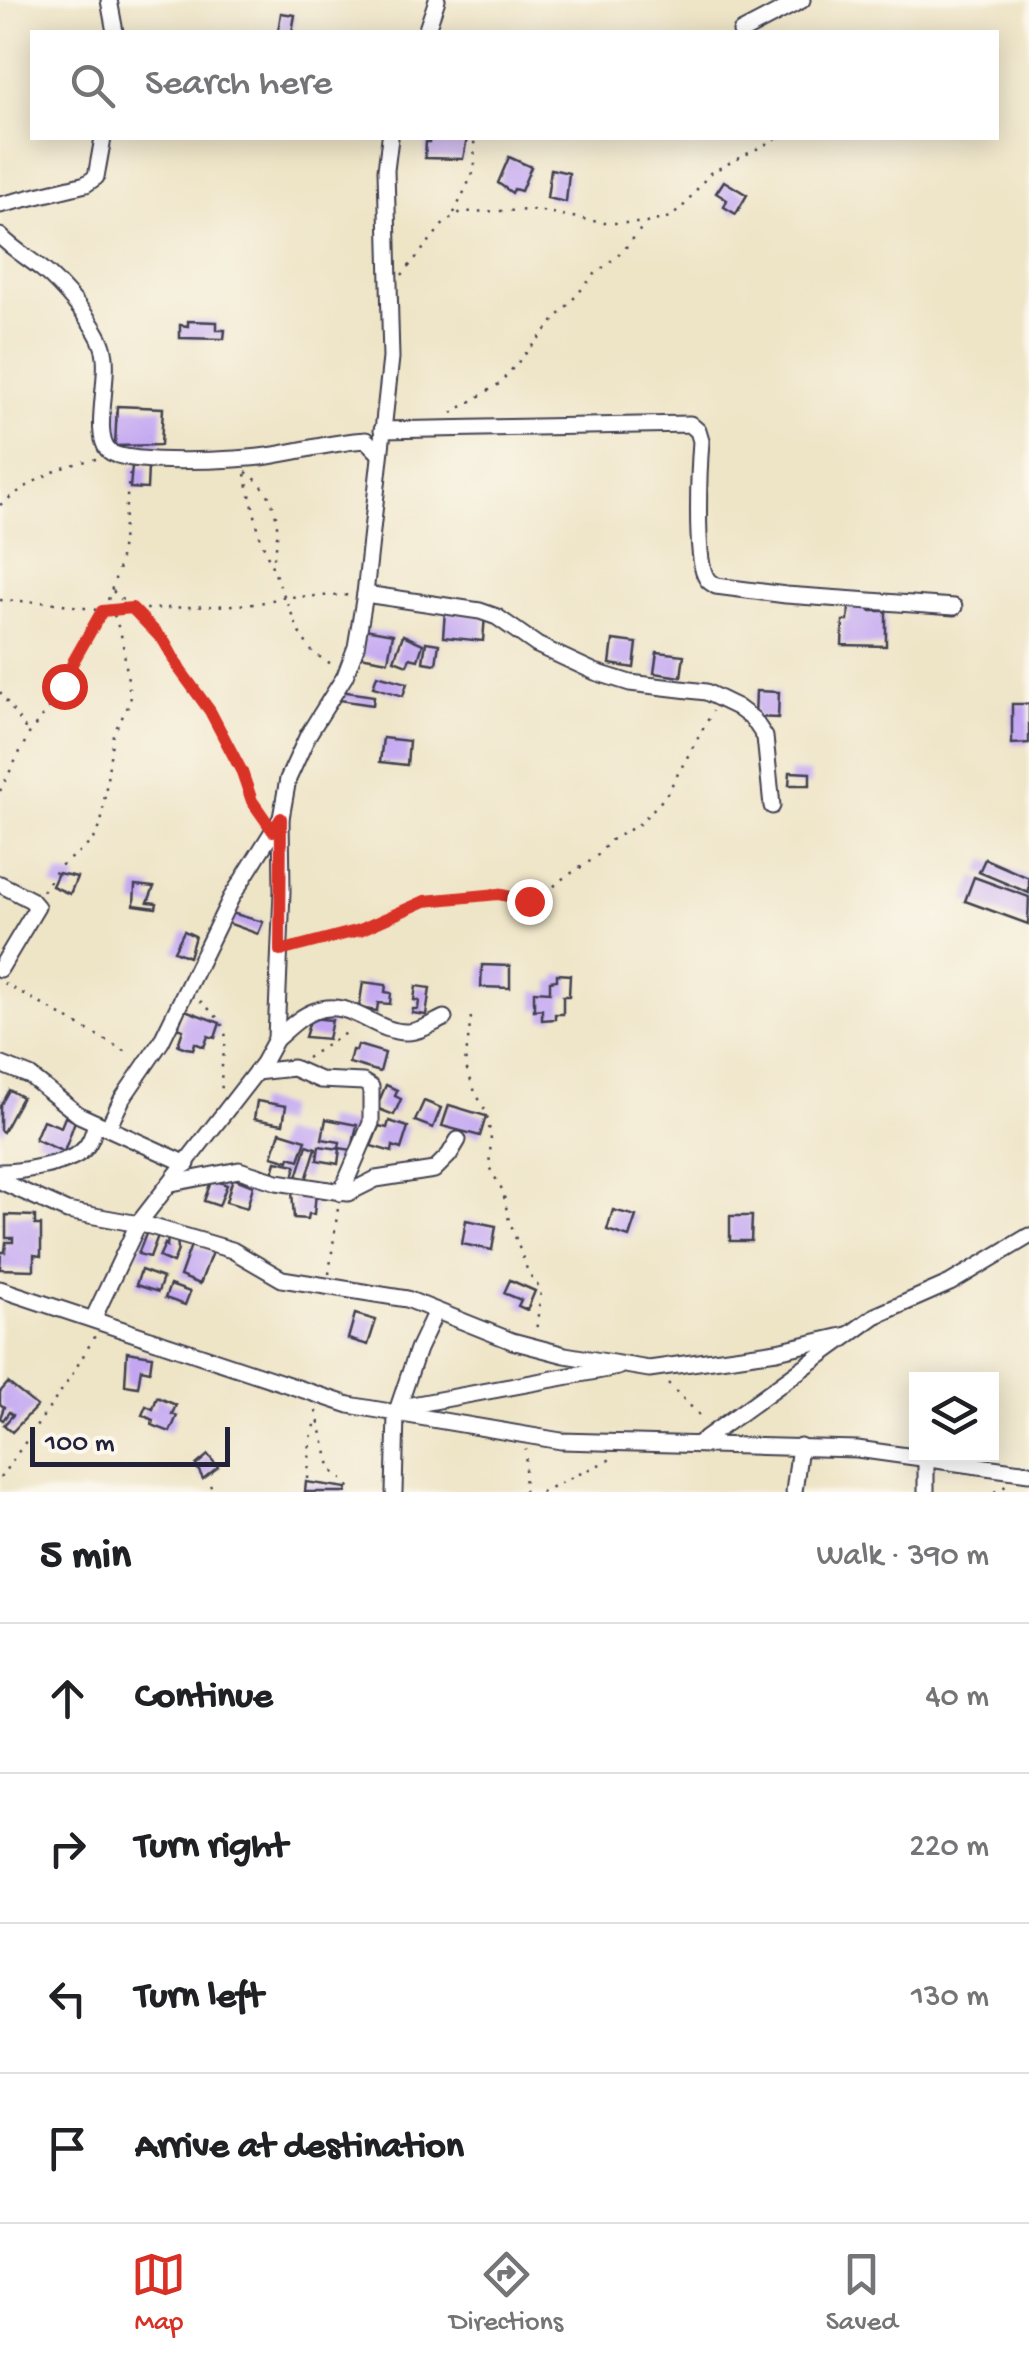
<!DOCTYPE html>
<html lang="en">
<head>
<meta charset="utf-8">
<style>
  :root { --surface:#fff; --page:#f6f6f6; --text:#202124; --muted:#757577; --line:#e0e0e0; --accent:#d93025 }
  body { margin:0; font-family:"Gochi Hand",sans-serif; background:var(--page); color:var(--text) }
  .controls { position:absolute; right:30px; bottom:30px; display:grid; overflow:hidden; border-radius:0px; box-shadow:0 5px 25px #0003 }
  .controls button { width:90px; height:90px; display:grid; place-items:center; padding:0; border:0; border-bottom:2px solid var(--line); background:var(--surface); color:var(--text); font:50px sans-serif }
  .scale { position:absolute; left:30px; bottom:25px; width:200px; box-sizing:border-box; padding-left:10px; border:5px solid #22223b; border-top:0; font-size:28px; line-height:35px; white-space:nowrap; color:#22223b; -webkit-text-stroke:8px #fbf7ec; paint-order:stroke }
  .stop { position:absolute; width:30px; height:30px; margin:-22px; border:8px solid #d93025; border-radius:50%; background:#fff }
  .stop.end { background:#d93025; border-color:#fff; box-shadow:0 2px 10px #0008 }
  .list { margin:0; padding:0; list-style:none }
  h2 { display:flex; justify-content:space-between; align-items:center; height:130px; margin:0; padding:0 40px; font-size:42px }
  h2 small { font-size:32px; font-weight:400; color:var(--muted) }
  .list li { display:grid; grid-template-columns:65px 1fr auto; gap:30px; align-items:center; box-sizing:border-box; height:150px; padding:0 40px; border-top:2px solid var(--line) }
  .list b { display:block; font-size:38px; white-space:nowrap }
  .list em { font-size:32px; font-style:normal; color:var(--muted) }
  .icon { flex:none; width:55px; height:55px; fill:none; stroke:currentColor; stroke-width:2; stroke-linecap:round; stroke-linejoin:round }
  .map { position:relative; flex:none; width:1029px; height:1492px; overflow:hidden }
  .search { position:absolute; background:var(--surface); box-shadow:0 5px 25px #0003; left:30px; right:30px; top:30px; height:110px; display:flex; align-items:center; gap:25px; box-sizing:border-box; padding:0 35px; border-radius:0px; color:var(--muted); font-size:38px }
  .sheet { height:730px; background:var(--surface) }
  nav { display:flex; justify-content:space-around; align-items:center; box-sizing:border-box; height:140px; border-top:2px solid var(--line); background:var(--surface); font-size:28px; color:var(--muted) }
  nav a { display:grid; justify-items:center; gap:5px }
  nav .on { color:var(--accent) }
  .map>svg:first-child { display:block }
</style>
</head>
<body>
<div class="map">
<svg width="1029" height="1492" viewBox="0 0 1029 1492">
  <rect width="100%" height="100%" fill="#fbf7ec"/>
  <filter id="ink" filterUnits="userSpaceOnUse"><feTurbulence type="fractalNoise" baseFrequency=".01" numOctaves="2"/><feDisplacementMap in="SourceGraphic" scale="20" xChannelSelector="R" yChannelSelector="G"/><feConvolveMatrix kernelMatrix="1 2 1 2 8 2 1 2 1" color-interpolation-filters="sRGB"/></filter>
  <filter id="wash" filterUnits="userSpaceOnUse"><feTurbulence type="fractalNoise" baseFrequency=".0048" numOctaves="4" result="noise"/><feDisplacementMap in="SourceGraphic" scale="40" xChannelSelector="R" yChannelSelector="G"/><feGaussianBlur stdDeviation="2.25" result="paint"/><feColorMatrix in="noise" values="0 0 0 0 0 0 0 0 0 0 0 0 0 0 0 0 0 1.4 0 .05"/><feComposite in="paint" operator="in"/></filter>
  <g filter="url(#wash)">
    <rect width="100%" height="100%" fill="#eee4c6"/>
    <g id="blocks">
      <g fill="#c2a6f2">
        <polygon points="281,13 295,15 292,32 278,32"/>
        <polygon points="429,138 467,138 463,159 425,158 426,142 429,142"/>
        <polygon points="509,157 531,167 521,191 514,189 512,193 498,183"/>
        <polygon points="551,169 569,173 566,202 547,198"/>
        <polygon points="724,181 747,195 736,214 724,207 727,200 716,193"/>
        <polygon points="188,321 217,322 217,330 225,330 224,339 180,338 180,325 188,326"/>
        <polygon points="117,406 163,408 161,445 115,446"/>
        <polygon points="132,466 148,467 147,489 130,488"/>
        <polygon points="870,605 870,611 886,611 886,646 842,645 843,621 848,621 849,607"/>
        <polygon points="445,611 485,615 483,641 443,637"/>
        <polygon points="365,629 393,634 388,661 360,656"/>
        <polygon points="403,635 423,644 418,660 410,658 407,665 394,660"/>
        <polygon points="613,640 637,643 634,668 610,664"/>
        <polygon points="426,642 439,644 436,664 423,662"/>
        <polygon points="657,652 684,655 681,677 654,673"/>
        <polygon points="377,675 407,683 403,696 373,687"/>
        <polygon points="340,691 374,696 373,705 339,700"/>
        <polygon points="756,691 779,692 778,718 755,717"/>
        <polygon points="1012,704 1029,704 1029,743 1012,744"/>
        <polygon points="383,738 409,741 407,765 380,762"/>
        <polygon points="790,772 810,773 810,785 789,785"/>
        <polygon points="985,859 1029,878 1029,893 979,872"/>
        <polygon points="58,873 77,877 70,894 52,886"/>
        <polygon points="974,877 1029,897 1028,924 965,901"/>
        <polygon points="135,885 154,887 148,902 157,903 156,908 134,905"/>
        <polygon points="228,912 263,922 258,934 225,922"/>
        <polygon points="184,931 195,936 189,957 174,951"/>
        <polygon points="482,965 510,966 510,988 481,987"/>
        <polygon points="557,974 570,975 569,996 563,996 563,1014 555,1014 555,1019 542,1020 542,1009 534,1010 534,991 550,992 550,981 557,980"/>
        <polygon points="363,982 386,985 385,992 391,993 390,1004 378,1003 377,1011 359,1008"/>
        <polygon points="416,986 430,988 426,1015 412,1013 413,1009 418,1009 419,1001 414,1000"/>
        <polygon points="185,1010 220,1023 215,1038 208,1036 204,1047 195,1043 193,1049 186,1048 178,1045 183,1030 178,1028"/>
        <polygon points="311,1018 332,1020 328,1039 305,1037"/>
        <polygon points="358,1045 385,1053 380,1072 349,1063 352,1050 356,1051"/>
        <polygon points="386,1085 397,1090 395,1096 401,1099 394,1115 376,1108"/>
        <polygon points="9,1090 22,1097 3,1132 0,1130 0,1106"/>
        <polygon points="257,1101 286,1106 283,1124 254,1119"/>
        <polygon points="424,1101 441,1108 433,1128 415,1121"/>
        <polygon points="449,1105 486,1116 480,1136 442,1126"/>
        <polygon points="65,1117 75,1121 64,1152 35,1139 43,1120 61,1127"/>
        <polygon points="326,1119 357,1125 352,1150 339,1148 340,1142 322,1139"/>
        <polygon points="389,1121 408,1127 401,1149 393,1146 392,1152 371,1146 379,1126 387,1128"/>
        <polygon points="280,1132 306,1140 299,1160 290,1157 289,1161 272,1156"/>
        <polygon points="307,1145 316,1148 306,1180 297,1177"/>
        <polygon points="319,1146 340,1149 338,1164 317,1160"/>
        <polygon points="276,1161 296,1165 293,1178 273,1174"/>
        <polygon points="233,1178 253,1186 247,1208 226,1202"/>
        <polygon points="212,1179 227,1185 219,1206 204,1201"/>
        <polygon points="292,1191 316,1192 314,1214 309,1214 308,1219 294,1218"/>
        <polygon points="613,1210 636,1216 629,1237 607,1230"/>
        <polygon points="6,1215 35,1216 35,1225 41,1225 41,1256 34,1255 34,1270 0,1269 1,1252 5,1252 6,1242 13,1242 13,1238 6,1238"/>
        <polygon points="730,1216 752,1216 751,1241 730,1241"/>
        <polygon points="466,1220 496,1226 492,1250 462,1244"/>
        <polygon points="148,1229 159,1233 150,1257 138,1254"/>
        <polygon points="168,1236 177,1237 178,1250 173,1263 159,1257 165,1244 167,1246"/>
        <polygon points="191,1245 212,1252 200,1284 180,1276"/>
        <polygon points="141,1270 163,1278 158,1292 136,1285"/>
        <polygon points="510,1280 535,1291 527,1310 518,1306 521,1300 504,1293"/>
        <polygon points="170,1285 190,1292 185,1305 165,1298"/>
        <polygon points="355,1314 376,1320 368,1345 348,1339"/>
        <polygon points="127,1352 152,1356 150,1371 141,1369 138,1387 125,1385"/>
        <polygon points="8,1383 37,1406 12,1432 4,1425 13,1415 9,1412 3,1420 0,1418 4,1407 0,1404 0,1392"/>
        <polygon points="157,1397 176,1405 172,1414 177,1416 170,1432 152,1425 153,1420 142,1415 146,1406 153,1409"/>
        <polygon points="208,1455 218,1467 203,1479 196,1465"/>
        <polygon points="306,1482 347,1488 346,1492 305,1492"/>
      </g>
    </g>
  </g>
  <g filter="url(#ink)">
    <use href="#blocks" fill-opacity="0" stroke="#413f50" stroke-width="2.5"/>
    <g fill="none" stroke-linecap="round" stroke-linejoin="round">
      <defs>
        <g id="street">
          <polyline points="109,0 115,32"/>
          <polyline points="426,32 437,0"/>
          <polyline points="741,32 802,0"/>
          <polyline points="0,205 86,184 96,177 103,138"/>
          <path d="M0,236C13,249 28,258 42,269C61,284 96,324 103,347C112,373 91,435 109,451C125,466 243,460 268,456C301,451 333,442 366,440L379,453"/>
          <path d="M382,430L690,424L698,431L701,441C699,467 695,554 705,575C708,582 710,582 716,586L786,595L954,607"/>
          <polyline points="365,594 480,611 497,617 537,645 595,672 630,683 706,692 737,707 753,719 765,737 772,806"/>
          <polyline points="0,884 31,900 37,907 0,969"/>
          <path d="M276,1039C288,1029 300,1016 315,1011C350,997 374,1033 407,1032C420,1032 433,1023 444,1018"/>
          <polyline points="0,1064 30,1076 79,1115 187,1164"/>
          <polyline points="256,1072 293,1068 320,1080 363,1082 371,1087 371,1123 341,1193"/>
          <polyline points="108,1128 122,1099 161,1042 231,898 281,818"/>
          <path d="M0,1172C20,1172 66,1164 81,1152C90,1145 93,1134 96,1123"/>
          <polyline points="0,1181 67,1211 150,1226 232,1250 282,1279 407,1299 512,1341 565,1355 649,1369 777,1351 847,1335"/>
          <polyline points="172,1183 239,1170 277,1182 348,1193 376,1179 434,1170 449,1155 458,1140"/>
          <polyline points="0,1289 349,1405 561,1441 857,1449 1029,1473"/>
          <polyline points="93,1319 138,1224 263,1063 276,1039 282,891 281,818 288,779 308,735 345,676 356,647 365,594 391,358 386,170 390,138"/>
          <polyline points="401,1407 618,1367"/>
          <polyline points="699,1443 875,1316 950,1283 1029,1236"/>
          <polyline points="394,1492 396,1414 418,1349 436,1311"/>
          <polyline points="794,1492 800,1446"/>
          <polyline points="926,1492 926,1459"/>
        </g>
      </defs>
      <use href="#street" stroke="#413f50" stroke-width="19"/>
      <g stroke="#413f50" stroke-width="2.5" stroke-dasharray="2.5 8" stroke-linecap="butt">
        <polyline points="454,213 475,169 474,138"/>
        <polyline points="402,275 445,222 461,212 537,210 604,223 646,223 670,217 681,209 710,173 778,138"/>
        <polyline points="452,413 499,384 595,274 622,252 645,224"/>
        <path d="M246,472C278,493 282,526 273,562"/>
        <polyline points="245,474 261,540 300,634 313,653 333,665"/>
        <path d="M0,505C30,482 58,466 96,459"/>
        <polyline points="113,591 165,641 192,689 210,711 264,819"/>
        <polyline points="0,600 57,603 102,611 256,604 284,597 352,595"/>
        <polyline points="0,692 29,734"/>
        <polyline points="0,791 29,734 64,687 73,662 108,600 119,567 130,470"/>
        <polyline points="43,891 59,867 93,841 101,825 113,734 131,701 122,638 113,612"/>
        <polyline points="296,948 360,930 425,901 498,894 529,901 544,897 559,881 595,858 611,840 638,825 665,797 713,711"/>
        <polyline points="4,983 132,1055"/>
        <path d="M200,1001C244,1038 217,1041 222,1091"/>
        <polyline points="471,1017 465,1064 475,1092 487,1113 491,1140 489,1167 503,1191 508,1217 528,1272 541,1290 536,1332"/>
        <polyline points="307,1058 350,1030"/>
        <polyline points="329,1274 338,1208"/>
        <polyline points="668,1383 704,1420"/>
        <polyline points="316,1411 331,1470 347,1483 351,1492"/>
        <polyline points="0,1478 69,1380 96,1334"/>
        <polyline points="308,1479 310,1441 317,1419"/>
        <polyline points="210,1485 214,1492"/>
        <polyline points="524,1492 526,1449"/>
        <polyline points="541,1492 611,1459"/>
        <polyline points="994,1492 1006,1486"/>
      </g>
      <use href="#street" stroke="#fff" stroke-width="15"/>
    </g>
  </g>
  <g fill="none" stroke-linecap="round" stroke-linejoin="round" filter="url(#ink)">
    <polyline stroke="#d93025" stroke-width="12" points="64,686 73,662 102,611 132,608 164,641 180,670 210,711 242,772 252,801 273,831 281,818 280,951 360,930 425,901 498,894 529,901"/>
  </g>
</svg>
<div class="controls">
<button><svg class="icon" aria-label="layers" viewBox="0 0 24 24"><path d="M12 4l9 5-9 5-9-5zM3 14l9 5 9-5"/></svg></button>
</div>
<div class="scale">100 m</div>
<div class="stop" style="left:64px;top:686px"></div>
<div class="stop end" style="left:529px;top:901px"></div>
<div class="search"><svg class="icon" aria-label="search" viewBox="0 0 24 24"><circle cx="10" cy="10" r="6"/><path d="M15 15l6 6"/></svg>Search here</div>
</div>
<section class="sheet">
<h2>5 min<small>Walk · 390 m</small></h2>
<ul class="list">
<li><svg class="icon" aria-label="ahead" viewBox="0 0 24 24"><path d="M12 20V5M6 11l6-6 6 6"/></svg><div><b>Continue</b></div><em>40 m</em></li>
<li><svg class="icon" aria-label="right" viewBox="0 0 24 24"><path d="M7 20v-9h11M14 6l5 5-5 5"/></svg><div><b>Turn right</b></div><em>220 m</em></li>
<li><svg class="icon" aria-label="left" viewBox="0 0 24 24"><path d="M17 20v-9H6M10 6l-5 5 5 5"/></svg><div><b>Turn left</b></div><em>130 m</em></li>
<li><svg class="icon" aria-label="arrive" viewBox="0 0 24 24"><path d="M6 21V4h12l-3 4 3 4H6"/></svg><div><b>Arrive at destination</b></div></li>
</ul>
</section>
<nav>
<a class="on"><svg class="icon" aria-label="map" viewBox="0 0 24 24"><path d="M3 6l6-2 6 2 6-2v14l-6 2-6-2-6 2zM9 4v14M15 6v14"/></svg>Map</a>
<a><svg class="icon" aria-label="directions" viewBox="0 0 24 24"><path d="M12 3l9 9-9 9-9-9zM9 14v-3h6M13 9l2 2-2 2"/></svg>Directions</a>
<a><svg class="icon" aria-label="saved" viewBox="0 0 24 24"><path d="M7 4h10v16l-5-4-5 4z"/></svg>Saved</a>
</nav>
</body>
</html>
